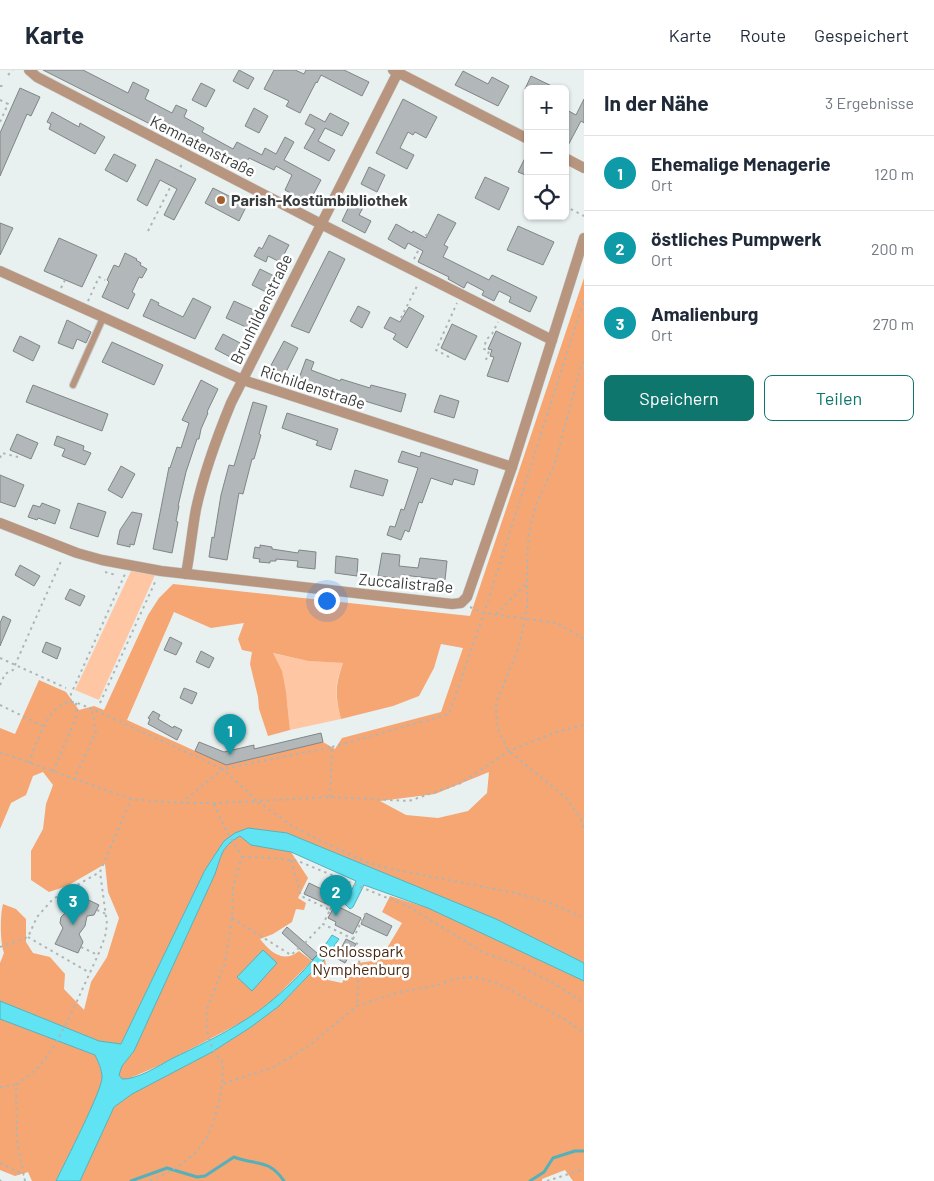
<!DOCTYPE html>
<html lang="de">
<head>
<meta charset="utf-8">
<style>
  :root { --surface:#fff; --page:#f2f2f3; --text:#1f2937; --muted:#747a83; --line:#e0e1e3; --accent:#0f766e }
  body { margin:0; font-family:Barlow,sans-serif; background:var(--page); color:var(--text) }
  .controls { position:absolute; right:15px; top:15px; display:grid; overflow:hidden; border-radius:8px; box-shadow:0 1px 4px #0004 }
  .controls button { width:45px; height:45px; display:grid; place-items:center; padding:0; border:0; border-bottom:1px solid var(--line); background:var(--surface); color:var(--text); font:25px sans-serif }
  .you { position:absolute; left:326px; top:530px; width:18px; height:18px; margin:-12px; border:4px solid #fff; border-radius:50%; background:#1a73e8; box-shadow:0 0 0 8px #1a73e833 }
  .badge { display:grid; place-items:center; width:32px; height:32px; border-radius:50%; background:var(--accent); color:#fff; font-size:16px; font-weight:700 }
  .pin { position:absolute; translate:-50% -41px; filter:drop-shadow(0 1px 2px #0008) }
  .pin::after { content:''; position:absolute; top:26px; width:18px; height:15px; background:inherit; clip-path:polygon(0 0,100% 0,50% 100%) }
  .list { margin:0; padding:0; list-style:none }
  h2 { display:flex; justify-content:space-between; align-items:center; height:65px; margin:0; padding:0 20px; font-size:21px }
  h2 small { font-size:16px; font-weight:400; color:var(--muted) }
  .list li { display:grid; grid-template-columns:32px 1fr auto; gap:15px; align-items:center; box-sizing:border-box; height:75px; padding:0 20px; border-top:1px solid var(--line) }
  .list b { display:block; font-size:19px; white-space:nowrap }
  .list p { margin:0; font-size:16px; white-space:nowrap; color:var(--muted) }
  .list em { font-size:16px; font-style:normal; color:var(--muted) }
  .actions { display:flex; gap:10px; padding:15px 20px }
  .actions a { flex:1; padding:11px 0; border:1px solid var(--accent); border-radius:8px; text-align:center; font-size:18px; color:var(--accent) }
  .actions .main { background:var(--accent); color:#fff }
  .icon { flex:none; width:28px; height:28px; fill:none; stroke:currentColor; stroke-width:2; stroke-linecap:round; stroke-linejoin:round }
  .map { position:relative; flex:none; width:584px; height:1111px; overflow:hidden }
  header { display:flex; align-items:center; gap:30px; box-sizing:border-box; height:70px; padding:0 25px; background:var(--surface); border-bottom:1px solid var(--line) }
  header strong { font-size:24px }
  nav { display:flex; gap:28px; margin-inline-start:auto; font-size:18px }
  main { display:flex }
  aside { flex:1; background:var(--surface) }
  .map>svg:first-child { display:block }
</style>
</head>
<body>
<header>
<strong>Karte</strong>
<nav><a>Karte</a><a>Route</a><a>Gespeichert</a></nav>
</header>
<main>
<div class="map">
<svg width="584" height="1111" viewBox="0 0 584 1111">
  <rect width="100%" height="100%" fill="#e9f0f0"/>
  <g fill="#ffc6a3">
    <polygon points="131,501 155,505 99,630 75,620"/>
    <path d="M272,583L308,591L343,593C334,617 335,624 341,649L290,660C287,630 286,611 272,583Z"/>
  </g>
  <g fill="#f5a672" fill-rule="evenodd">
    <path d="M584,208V893L496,849L287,763L248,758L224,771L205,800L121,974L99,971L0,931V893L4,883C0,873 0,845 3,834L16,839L26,849V872L33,883L50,887L65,904L64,919L84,940L91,912L107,887L119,848L108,822L105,794L67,816L49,822L31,810V781L43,759L46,734L53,715L43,702L33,706L26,725L11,733L0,759V658L15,664L39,610L66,622L79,640L94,636L104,640L148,545L159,528L173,514L470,546ZM174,542L211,558L244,553L238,569L242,580L252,582L250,594L258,627L259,639L268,666L290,660L286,622L282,601L273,583L308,591L343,593C335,617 335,624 341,649L393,636L419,626L434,598L441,574L463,578L441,642L342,668L335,679L323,672L226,695L127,650ZM489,702L487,723L468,741L438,748L406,745L380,731L435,724Z"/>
    <path d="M240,766L251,775L291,782L308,808L298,828L306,833L304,840L296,839L292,852L273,864L260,869C270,882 284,894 299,881L312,891L274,929L246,950L158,996L128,1009H122L119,1005L122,996L134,981L215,804C222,784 221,777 240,766Z"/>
    <polygon points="390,826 428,838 584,911 584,1111 573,1111 565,1100 542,1109 542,1111 80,1111 114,1037 132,1024 212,982 251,957 279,936 325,889 328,910 342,913 351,894 380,890 402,853 382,842"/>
    <path d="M0,949L95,985C98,991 102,1000 102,1007C103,1019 64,1094 56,1111H32L28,1102L15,1106L0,1100Z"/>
  </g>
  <g fill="#60e3f3" stroke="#54b1bc">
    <path d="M248,758L287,763L496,849L584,893V911L428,838L364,815L353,837L350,839L345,834L356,811L291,782L251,775L240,766C221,777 222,784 215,804L134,981L122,996L119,1005L122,1009C136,1010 159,996 171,989C196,977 222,965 245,950C275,932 313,894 332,865L339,869L325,889L307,907L279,936L251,957L212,982L132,1024L114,1037L80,1111H56C64,1094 103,1019 102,1007C102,1000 98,991 95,985L0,949V931L99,971L121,974L205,800L224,771L235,763Z"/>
    <polygon points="263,880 277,893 252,921 237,907"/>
  </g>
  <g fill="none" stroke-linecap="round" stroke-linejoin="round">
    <g stroke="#54b1bc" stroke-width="3">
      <path d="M131,1111L167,1098L197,1107L205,1106L234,1087C257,1096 268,1088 284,1111"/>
      <polyline points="530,1111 544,1102 553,1088 575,1081 584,1081"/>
    </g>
  </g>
  <g fill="#b2b8b9" stroke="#808586">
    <polygon points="43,0 83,0 128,23 133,12 149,20 145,29 172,43 176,35 187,40 184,47 204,58 202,62 233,79 237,72 262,85 265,78 276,84 285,67 294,72 284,90 321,110 307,136 294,129 296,126 285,120 292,105 276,96 274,100 249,88 241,103 162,60"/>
    <polygon points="239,0 254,8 248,19 233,11"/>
    <polygon points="274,0 295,0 304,4 306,0 344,0 369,12 362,26 321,5 317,13 316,12 300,43 286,36 289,31 264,19"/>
    <polygon points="463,1 488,14 492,7 509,16 498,36 455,15"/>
    <polygon points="531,6 558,19 525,19"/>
    <polygon points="201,13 215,20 206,37 192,30"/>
    <polygon points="20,18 40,27 31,46 27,44 0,106 0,63"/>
    <polygon points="403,29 437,47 426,68 415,62 413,65 408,62 400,78 414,85 407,99 376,83"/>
    <polygon points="584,29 584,53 581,51 565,81 565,39 576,45"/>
    <polygon points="254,38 268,46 259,63 245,56"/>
    <polygon points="52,42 79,57 80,53 105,67 95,84 49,59 51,54 47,52"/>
    <polygon points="330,43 349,53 342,66 325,58 318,71 335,80 329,91 304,78 315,59 305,54 310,44 325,52"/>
    <polygon points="528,82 528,106 518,102"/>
    <polygon points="114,84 136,95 127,112 105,100"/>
    <polygon points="156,89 196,109 174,150 164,145 177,119 160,110 147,136 137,130"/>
    <polygon points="369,97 385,105 377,122 361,114"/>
    <polygon points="485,107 509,118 499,140 475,128"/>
    <polygon points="213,118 247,135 239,151 205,133"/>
    <polygon points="353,128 365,134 359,145 371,151 365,163 342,151"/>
    <polygon points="438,144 456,153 444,175 448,177 443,187 489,210 492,205 537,227 530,242 509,232 511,227 499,221 494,231 482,225 484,221 467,212 464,218 448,209 449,207 418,192 423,181 408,173 405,179 388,169 396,154 412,163 413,161 426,168"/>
    <polygon points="0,153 13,158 0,185"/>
    <polygon points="518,156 554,172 543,195 507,180"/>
    <polygon points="269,165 289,175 280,192 268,186 266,192 254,186 259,177 262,179"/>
    <polygon points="59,168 97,185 82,217 44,201"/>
    <polygon points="329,181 345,189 309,263 291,256"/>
    <polygon points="125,183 137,189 136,190 141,193 140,195 147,199 142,208 139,207 132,222 135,224 128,239 102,227 109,212 107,210 114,195 119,197"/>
    <polygon points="260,199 274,206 266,222 252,215"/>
    <polygon points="193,228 211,237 195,269 143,246 151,229 159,233 158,235 183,247"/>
    <polygon points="234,231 256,241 248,258 226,248"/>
    <polygon points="358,236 370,242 362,258 350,251"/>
    <polygon points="409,237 424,246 407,278 393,269 396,264 384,258 390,247 400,252"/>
    <polygon points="67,250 91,262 86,273 77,269 73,279 58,273"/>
    <polygon points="452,254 477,266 465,290 441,278"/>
    <polygon points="496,261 521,273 508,312 487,306 494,287 490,286 492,280 488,279"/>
    <polygon points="223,264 242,274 234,289 215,279"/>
    <polygon points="20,266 40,276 33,291 13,281"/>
    <polygon points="284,271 298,278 284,306 269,299"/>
    <polygon points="112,272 163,295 154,315 102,292"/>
    <polygon points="306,289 314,292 311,300 340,311 341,309 370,318 371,315 406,324 401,342 322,318 321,320 298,311"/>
    <polygon points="201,310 218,319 207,342 208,343 201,359 199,369 197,369 186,402 178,436 179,436 176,451 178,452 172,483 153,479 169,397 170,398 177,377 181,378 189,353 182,350"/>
    <polygon points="33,315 108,344 102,361 26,332"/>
    <polygon points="440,325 459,331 454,348 434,342"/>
    <polygon points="253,332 267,336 259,364 261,365 254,389 252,389 243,424 239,423 227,490 209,487 212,467 214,468 221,425 229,395 234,396"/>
    <polygon points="287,343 338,359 331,380 316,375 318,371 282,358"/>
    <polygon points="17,364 38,373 31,389 10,380"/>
    <polygon points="57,366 84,376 83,380 91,383 85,395 62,386 65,379 54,375"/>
    <polygon points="402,381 420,387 421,382 478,400 474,415 454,409 452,415 431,408 422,433 419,432 409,462 405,460 401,470 387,465 390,456 395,457 401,439 404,440 418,398 398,392"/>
    <polygon points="121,396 135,404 122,428 108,420"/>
    <polygon points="355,400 388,410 383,426 350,417"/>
    <polygon points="0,405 24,415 15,437 0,432"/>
    <polygon points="42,433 60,440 55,454 38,448 37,450 28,447 33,435 40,437"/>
    <polygon points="78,433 106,442 98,467 70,458"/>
    <polygon points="132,442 142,444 134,475 130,474 130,477 117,474 120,460"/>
    <polygon points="260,475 272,477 272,479 298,483 299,480 316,482 315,499 297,497 298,491 276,489 276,491 270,491 270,493 259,492 260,489 253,488 255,477 260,478"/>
    <polygon points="382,483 400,485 399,496 418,498 420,488 447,491 445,510 403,505 403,509 378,506"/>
    <polygon points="336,486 358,489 357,506 335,503"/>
    <polygon points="20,495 40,506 34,516 15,505"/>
    <polygon points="70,519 85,526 80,536 65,529"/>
    <polygon points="3,546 11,550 0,576 0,553"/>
    <polygon points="170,567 182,573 176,585 164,580"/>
    <polygon points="46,572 61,578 57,589 42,582"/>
    <polygon points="201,581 214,588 209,598 196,592"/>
    <polygon points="184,618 197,623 192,634 180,628"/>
    <polygon points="153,641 160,645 158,649 173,658 174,656 182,660 177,670 148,654 150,649 148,648"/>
    <polygon points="321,663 323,672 226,695 195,681 199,672 224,682 254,675 254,679"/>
    <polygon points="309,813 334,825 329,835 304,824"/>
    <polygon points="78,825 99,835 94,845 87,846 85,856 79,864 83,872 78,883 55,874 63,858 60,853 61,847 66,842 71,840"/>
    <polygon points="335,835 361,848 353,864 335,855 336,852 328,848"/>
    <polygon points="366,843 392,856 387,866 361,854"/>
    <polygon points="287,857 318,884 312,890 282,863"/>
    <polygon points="346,869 356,874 345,893 336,888"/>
  </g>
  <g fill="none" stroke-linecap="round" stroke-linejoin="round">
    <defs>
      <polyline id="lane" points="73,315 103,248"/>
      <g id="street">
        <polyline points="29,0 37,7 321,154 552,270"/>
        <polyline points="393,0 528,69"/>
        <polyline points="565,88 584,98"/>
        <polyline points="0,201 243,310 512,397"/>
        <polyline points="0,453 77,483 102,490 161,501 452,534 461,533 467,527 512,397 584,168"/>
        <path d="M186,504C190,483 192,461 196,439C204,402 217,367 231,333L399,0"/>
      </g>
    </defs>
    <use href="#lane" stroke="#c6cccc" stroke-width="8"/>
    <use href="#street" stroke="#c6cccc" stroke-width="11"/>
    <g stroke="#afb5b5" stroke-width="2" stroke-dasharray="2.5 4" stroke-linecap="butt">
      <polyline points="8,5 13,0"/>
      <polyline points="0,16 3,16"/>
      <polyline points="0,30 8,34 0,52"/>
      <polyline points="565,136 584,146"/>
      <polyline points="148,161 182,94"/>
      <polyline points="414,189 426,165 433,162"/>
      <polyline points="61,218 65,210"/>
      <polyline points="88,231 99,207 105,210"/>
      <polyline points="401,248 418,214"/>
      <polyline points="449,287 436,280 457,233"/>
      <polyline points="486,290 489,281 484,279 486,270 492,264 498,252"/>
      <polyline points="584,291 581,296 554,396 537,432 529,462 527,491 527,538 519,577 496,633 497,658 509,681 566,728 581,749 584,761"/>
      <polyline points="0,388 2,383 18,387"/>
      <polyline points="105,502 116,505"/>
      <polyline points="470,537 484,543 557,553 584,569"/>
      <polyline points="496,544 527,513"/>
      <polyline points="0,588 66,618"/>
      <polyline points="0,615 5,604 13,600 15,595 62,489"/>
      <polyline points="71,632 71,624 125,504"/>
      <polyline points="100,633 156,510"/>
      <polyline points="0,635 43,656"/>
      <polyline points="332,677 449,644 484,543 584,230"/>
      <polyline points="0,683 11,686 131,729 180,733 213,733 257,731 291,755 321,771 367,792 391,799 511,822 548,832 584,848"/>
      <path d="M29,693C36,675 49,630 73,632C80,633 86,637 92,639L223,699L332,677L330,727"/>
      <polyline points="53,702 77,645 76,632"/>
      <polyline points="74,710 96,661 92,640"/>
      <polyline points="181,733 223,699 257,731 330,727 409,731 461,713 509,681 556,662 584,655"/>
      <polyline points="214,734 225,758 242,787 233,817 232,848 225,893 206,941 208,968 215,983 223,993 222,1014"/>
      <polyline points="242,787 274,788 298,791 409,837 486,884 511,892 552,912 584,933"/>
      <polyline points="291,790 301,826 330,840 323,854 353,869 360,877 357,935"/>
      <polyline points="97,840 106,844"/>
      <polyline points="330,840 333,833"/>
      <polyline points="232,848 291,885 299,878"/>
      <polyline points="28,867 90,903"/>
      <polyline points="353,869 366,842"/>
      <polyline points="305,873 323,854"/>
      <polyline points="0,877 28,867 37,847 53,829 100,802"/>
      <polyline points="81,877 98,885"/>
      <polyline points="0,1017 15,1015"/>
      <polyline points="0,1093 24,1105"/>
      <polyline points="0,1110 1,1111"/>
      <polyline points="25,1111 17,1072 16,1015 39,997 55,975 72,942 98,885 105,867 107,854 100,802 131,729"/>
      <path d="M150,1111C201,1088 214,1068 222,1014L272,998L310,975L357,936L396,923L438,915L453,909L475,907L497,913L563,948L584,963"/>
      <polyline points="547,1111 584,1099"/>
    </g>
    <use href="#lane" stroke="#b8957f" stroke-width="6"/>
    <use href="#street" stroke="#b8957f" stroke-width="10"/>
  </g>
  <circle fill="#a35f30" stroke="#fff" stroke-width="2" cx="221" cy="130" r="5"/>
  <g text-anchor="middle" stroke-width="5" stroke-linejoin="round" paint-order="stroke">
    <g font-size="16" fill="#393c3c" stroke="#fff">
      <text transform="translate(203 76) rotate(27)" y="6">Kemnatenstraße</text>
      <text transform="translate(261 239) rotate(-64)" y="6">Brunhildenstraße</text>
      <text transform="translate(313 317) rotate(18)" y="6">Richildenstraße</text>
      <text transform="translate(406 513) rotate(5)" y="6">Zuccalistraße</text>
    </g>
    <g font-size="16" font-weight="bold" fill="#393c3c" stroke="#fff" text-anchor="start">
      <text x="231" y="136">Parish-Kostümbibliothek</text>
    </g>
    <g font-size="16" fill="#482812" stroke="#fff">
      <text x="361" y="887">Schlosspark<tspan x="361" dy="18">Nymphenburg</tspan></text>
    </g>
  </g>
</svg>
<div class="controls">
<button>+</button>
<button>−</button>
<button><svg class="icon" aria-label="locate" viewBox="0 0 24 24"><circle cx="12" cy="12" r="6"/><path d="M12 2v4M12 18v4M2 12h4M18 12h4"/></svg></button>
</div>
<div class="you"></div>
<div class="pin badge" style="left:230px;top:685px;background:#0f9aa8">1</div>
<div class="pin badge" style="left:336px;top:846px;background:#0f9aa8">2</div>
<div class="pin badge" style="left:73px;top:855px;background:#0f9aa8">3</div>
</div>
<aside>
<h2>In der Nähe<small>3 Ergebnisse</small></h2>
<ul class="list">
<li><span class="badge" style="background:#0f9aa8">1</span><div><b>Ehemalige Menagerie</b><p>Ort</p></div><em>120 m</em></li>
<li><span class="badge" style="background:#0f9aa8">2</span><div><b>östliches Pumpwerk</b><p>Ort</p></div><em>200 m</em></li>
<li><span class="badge" style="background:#0f9aa8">3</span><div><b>Amalienburg</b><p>Ort</p></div><em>270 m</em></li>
</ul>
<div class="actions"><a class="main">Speichern</a><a>Teilen</a></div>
</aside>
</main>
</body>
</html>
